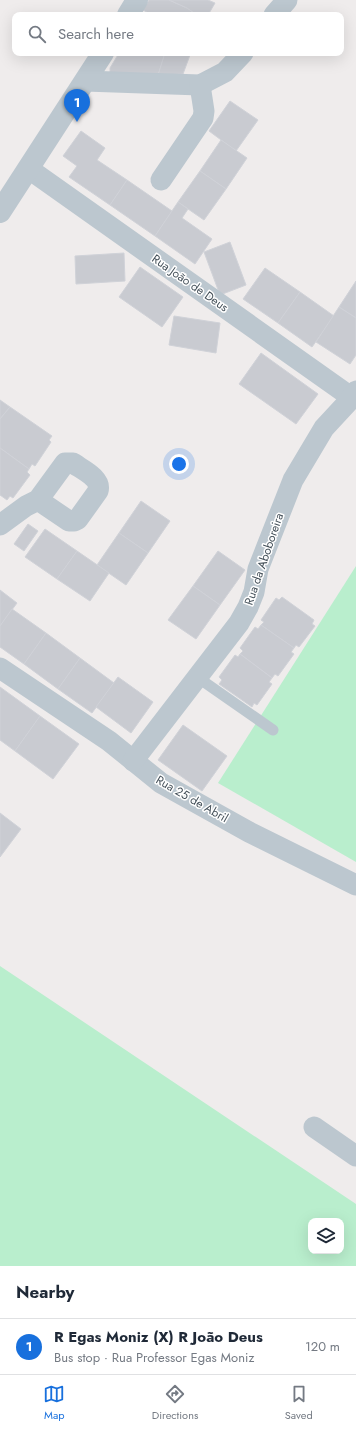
<!DOCTYPE html>
<html lang="en">
<head>
<meta charset="utf-8">
<style>
  :root { --surface:#fff; --page:#f6f6f7; --text:#1f2937; --muted:#747a83; --line:#e0e1e3; --accent:#1870dd }
  body { margin:0; font-family:Jost,sans-serif; background:var(--page); color:var(--text) }
  .controls { position:absolute; right:12px; bottom:12px; display:grid; overflow:hidden; border-radius:8px; box-shadow:0 4px 16px #0002 }
  .controls button { width:36px; height:36px; display:grid; place-items:center; padding:0; border:0; border-bottom:1px solid var(--line); background:var(--surface); color:var(--text); font:20px sans-serif }
  .you { position:absolute; left:179px; top:464px; width:14px; height:14px; margin:-10px; border:3px solid #fff; border-radius:50%; background:#1a73e8; box-shadow:0 0 0 6px #1a73e833 }
  .badge { display:grid; place-items:center; width:26px; height:26px; border-radius:50%; background:var(--accent); color:#fff; font-size:13px; font-weight:700 }
  .pin { position:absolute; translate:-50% -33px; filter:drop-shadow(0 1px 2px #0008) }
  .pin::after { content:''; position:absolute; top:21px; width:14px; height:12px; background:inherit; clip-path:polygon(0 0,100% 0,50% 100%) }
  .list { margin:0; padding:0; list-style:none }
  h2 { display:flex; justify-content:space-between; align-items:center; height:52px; margin:0; padding:0 16px; font-size:17px }
  h2 small { font-size:13px; font-weight:400; color:var(--muted) }
  .list li { display:grid; grid-template-columns:26px 1fr auto; gap:12px; align-items:center; box-sizing:border-box; height:56px; padding:0 16px; border-top:1px solid var(--line) }
  .list b { display:block; font-size:15px; white-space:nowrap }
  .list p { margin:0; font-size:13px; white-space:nowrap; color:var(--muted) }
  .list em { font-size:13px; font-style:normal; color:var(--muted) }
  .icon { flex:none; width:22px; height:22px; fill:none; stroke:currentColor; stroke-width:2; stroke-linecap:round; stroke-linejoin:round }
  .map { position:relative; flex:none; width:356px; height:1266px; overflow:hidden }
  .search { position:absolute; background:var(--surface); box-shadow:0 4px 16px #0002; left:12px; right:12px; top:12px; height:44px; display:flex; align-items:center; gap:10px; box-sizing:border-box; padding:0 14px; border-radius:8px; color:var(--muted); font-size:15px }
  .sheet { height:108px; background:var(--surface) }
  nav { display:flex; justify-content:space-around; align-items:center; box-sizing:border-box; height:56px; border-top:1px solid var(--line); background:var(--surface); font-size:11px; color:var(--muted) }
  nav a { display:grid; justify-items:center; gap:2px }
  nav .on { color:var(--accent) }
  .map>svg:first-child { display:block }
</style>
</head>
<body>
<div class="map">
<svg width="356" height="1266" viewBox="0 0 356 1266">
  <rect width="100%" height="100%" fill="#efecec"/>
  <g fill="#b9eecd" fill-rule="evenodd">
    <polygon points="356,566 356,862 218,783"/>
    <path d="M0,966L356,1204V1266H0ZM311,1221H341V1251H311Z"/>
  </g>
  <g fill="#c9cbd1" stroke="#d0d2d8">
    <polygon points="149,0 169,0 187,8 197,15 152,15 143,10"/>
    <polygon points="169,0 208,0 215,3 208,15 197,15 187,8"/>
    <polygon points="119,53 165,53 158,75 110,73 110,68"/>
    <polygon points="165,53 187,53 190,55 183,74 158,75"/>
    <polygon points="230,101 258,120 236,151 209,131"/>
    <polygon points="81,131 105,148 97,160 127,180 110,205 69,177 77,166 63,156"/>
    <polygon points="221,140 247,158 226,189 200,171"/>
    <polygon points="200,171 226,189 204,220 178,202"/>
    <polygon points="127,180 172,211 155,236 110,205"/>
    <polygon points="178,202 188,209 182,218 212,239 195,264 155,236"/>
    <polygon points="230,242 246,285 220,295 204,252"/>
    <polygon points="124,253 125,281 76,284 75,256"/>
    <polygon points="140,267 183,297 162,327 119,297"/>
    <polygon points="265,268 300,292 278,323 243,299"/>
    <polygon points="356,281 356,318 339,307"/>
    <polygon points="300,292 334,316 312,347 278,323"/>
    <polygon points="339,307 356,318 356,355 350,364 316,342"/>
    <polygon points="174,316 220,323 216,353 169,345"/>
    <polygon points="261,353 318,394 296,424 239,384"/>
    <polygon points="0,400 10,407 0,419"/>
    <polygon points="10,407 52,436 49,440 51,442 35,466 32,464 29,469 0,448 0,419"/>
    <polygon points="0,448 29,469 27,472 30,475 13,498 10,496 7,500 0,495"/>
    <polygon points="141,501 170,521 148,553 119,533"/>
    <polygon points="28,524 38,531 24,551 14,544"/>
    <polygon points="45,529 77,551 57,579 25,557"/>
    <polygon points="119,533 148,553 126,585 97,565"/>
    <polygon points="77,551 109,573 90,601 57,579"/>
    <polygon points="218,551 245,570 220,605 193,586"/>
    <polygon points="193,586 220,605 196,639 168,620"/>
    <polygon points="0,590 17,603 0,626"/>
    <polygon points="282,597 314,620 312,624 315,626 299,647 296,645 294,648 261,625 264,622 261,620 276,598 279,600"/>
    <polygon points="12,609 46,633 24,664 0,647 0,626"/>
    <polygon points="261,625 294,648 291,652 294,654 278,676 275,674 272,678 240,654 243,651 240,648 255,627 258,629"/>
    <polygon points="46,633 80,658 58,689 24,664"/>
    <polygon points="240,654 272,678 269,682 272,684 257,705 254,703 252,707 219,684 222,680 219,677 235,655 238,657"/>
    <polygon points="80,658 114,683 92,713 58,689"/>
    <polygon points="118,677 153,702 131,733 96,707"/>
    <polygon points="0,687 40,716 15,751 0,740"/>
    <polygon points="40,716 79,744 53,779 15,751"/>
    <polygon points="183,725 227,756 202,791 158,760"/>
    <polygon points="0,813 21,829 0,857"/>
  </g>
  <g fill="none" stroke-linecap="round" stroke-linejoin="round">
    <polyline stroke="#bcc7cf" stroke-width="11" points="197,677 273,730"/>
    <g stroke="#bcc7cf" stroke-width="21">
      <polyline points="274,15 287,0"/>
      <polyline points="85,81 200,85 225,72 243,53"/>
      <polyline points="29,169 351,397"/>
      <polyline points="161,180 203,118 204,111 200,85"/>
      <path d="M0,525L26,506L38,500L65,463H73C81,469 102,478 98,491L78,519L74,521H69L38,500"/>
      <polyline points="0,668 109,741 161,783 249,832 356,885"/>
      <polyline points="133,761 239,623 248,607 254,592 258,569 293,480 324,428 349,401 356,391"/>
      <polyline points="314,1127 356,1156"/>
    </g>
    <g stroke="#bcc7cf" stroke-width="22">
      <polyline points="128,15 137,0"/>
      <polyline points="0,212 103,53"/>
    </g>
  </g>
  <g text-anchor="middle" stroke-width="3" stroke-linejoin="round" paint-order="stroke">
    <g font-size="12" fill="#445059" stroke="#fff">
      <text transform="translate(190 283) rotate(35)" y="4">Rua João de Deus</text>
      <text transform="translate(264 559) rotate(-71)" y="4">Rua da Aboboreira</text>
      <text transform="translate(192 799) rotate(30)" y="4">Rua 25 de Abril</text>
    </g>
  </g>
</svg>
<div class="controls">
<button><svg class="icon" aria-label="layers" viewBox="0 0 24 24"><path d="M12 4l9 5-9 5-9-5zM3 14l9 5 9-5"/></svg></button>
</div>
<div class="you"></div>
<div class="pin badge" style="left:77px;top:122px">1</div>
<div class="search"><svg class="icon" aria-label="search" viewBox="0 0 24 24"><circle cx="10" cy="10" r="6"/><path d="M15 15l6 6"/></svg>Search here</div>
</div>
<section class="sheet">
<h2>Nearby<small></small></h2>
<ul class="list">
<li><span class="badge">1</span><div><b>R Egas Moniz (X) R João Deus</b><p>Bus stop · Rua Professor Egas Moniz</p></div><em>120 m</em></li>
</ul>
</section>
<nav>
<a class="on"><svg class="icon" aria-label="map" viewBox="0 0 24 24"><path d="M3 6l6-2 6 2 6-2v14l-6 2-6-2-6 2zM9 4v14M15 6v14"/></svg>Map</a>
<a><svg class="icon" aria-label="directions" viewBox="0 0 24 24"><path d="M12 3l9 9-9 9-9-9zM9 14v-3h6M13 9l2 2-2 2"/></svg>Directions</a>
<a><svg class="icon" aria-label="saved" viewBox="0 0 24 24"><path d="M7 4h10v16l-5-4-5 4z"/></svg>Saved</a>
</nav>
</body>
</html>
